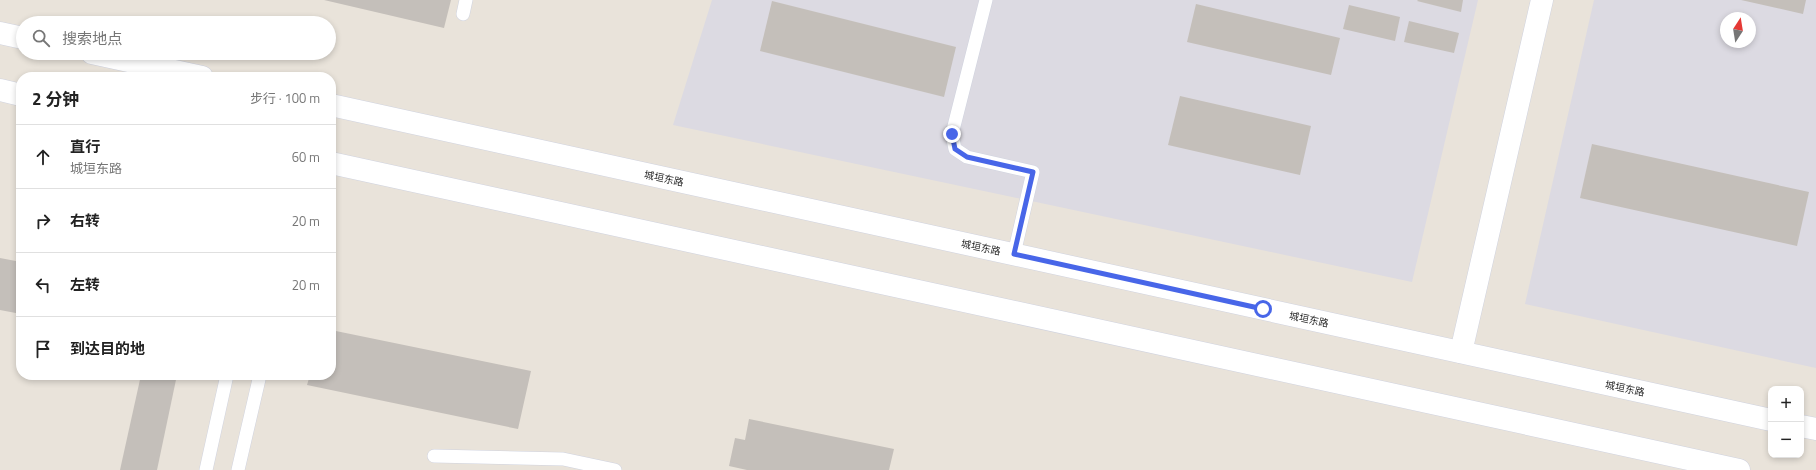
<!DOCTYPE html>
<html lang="zh">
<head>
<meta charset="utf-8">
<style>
  :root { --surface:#fff; --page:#f6f6f6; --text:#222; --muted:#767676; --line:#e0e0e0 }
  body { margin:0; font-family:"Titillium Web","Noto Sans SC",sans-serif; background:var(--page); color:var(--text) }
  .controls { position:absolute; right:12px; bottom:12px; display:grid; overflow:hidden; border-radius:8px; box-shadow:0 2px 6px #0003 }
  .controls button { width:36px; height:36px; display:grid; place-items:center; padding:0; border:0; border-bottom:1px solid var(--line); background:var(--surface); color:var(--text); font:20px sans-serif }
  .compass { position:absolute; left:1720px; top:12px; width:36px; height:36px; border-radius:50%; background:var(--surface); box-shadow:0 2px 6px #0003; rotate:12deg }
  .stop { position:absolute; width:12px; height:12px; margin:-9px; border:3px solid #4866e8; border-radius:50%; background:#fff }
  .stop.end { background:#4866e8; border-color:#fff; box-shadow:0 1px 4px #0008 }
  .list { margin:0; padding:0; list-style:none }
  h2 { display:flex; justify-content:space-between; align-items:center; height:52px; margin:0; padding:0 16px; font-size:17px }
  h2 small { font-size:13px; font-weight:400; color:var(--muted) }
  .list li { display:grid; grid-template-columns:26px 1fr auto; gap:12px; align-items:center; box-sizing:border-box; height:64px; padding:0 16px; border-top:1px solid var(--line) }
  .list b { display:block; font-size:15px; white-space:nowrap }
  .list p { margin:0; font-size:13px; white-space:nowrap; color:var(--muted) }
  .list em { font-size:13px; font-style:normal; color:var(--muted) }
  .icon { flex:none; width:22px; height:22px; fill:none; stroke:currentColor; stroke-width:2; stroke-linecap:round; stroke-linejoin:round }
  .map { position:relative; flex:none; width:1816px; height:470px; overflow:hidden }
  .search { position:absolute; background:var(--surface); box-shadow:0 2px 6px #0003; left:16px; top:16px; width:320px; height:44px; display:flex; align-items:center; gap:10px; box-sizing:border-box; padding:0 14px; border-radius:22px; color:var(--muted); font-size:15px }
  .panel { position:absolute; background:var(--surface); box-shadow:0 2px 6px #0003; left:16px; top:72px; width:320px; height:308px; border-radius:16px }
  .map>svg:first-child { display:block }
</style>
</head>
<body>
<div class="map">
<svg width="1816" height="470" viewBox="0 0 1816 470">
  <rect width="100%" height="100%" fill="#e9e3da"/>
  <g fill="#dcdae2" fill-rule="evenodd">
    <polygon points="712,0 1478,0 1412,282 673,125"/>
    <path d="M1594,0H1816V368L1525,304ZM1726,18H1750V42H1726Z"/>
  </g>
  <g fill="#c4bfba">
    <polygon points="324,0 451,0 444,28"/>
    <polygon points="1418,0 1463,0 1461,12 1417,1"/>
    <polygon points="1741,0 1806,0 1803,14"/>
    <polygon points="772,1 956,47 944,97 760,51"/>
    <polygon points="1196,4 1340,38 1331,75 1187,42"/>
    <polygon points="1349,5 1400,17 1395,41 1343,29"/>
    <polygon points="1409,21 1459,33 1454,53 1404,42"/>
    <polygon points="1180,96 1311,126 1300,175 1168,145"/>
    <polygon points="1592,144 1809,192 1797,246 1580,198"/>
    <polygon points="0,258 21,262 21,314 0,310"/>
    <polygon points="331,330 531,371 518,429 307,385 310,375 331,375"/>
    <polygon points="141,375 177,375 157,470 120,470"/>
    <polygon points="749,419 894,449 889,470 747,470 729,466 735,438 745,440"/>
  </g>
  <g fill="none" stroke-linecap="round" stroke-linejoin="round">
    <defs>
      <g id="lane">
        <polyline points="986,0 952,134 955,149 967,157 1033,172 1014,254"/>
        <polyline points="463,14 466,0"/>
        <polyline points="434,456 563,459 615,470"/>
        <polyline points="206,470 227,375"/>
        <polyline points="238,470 260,375"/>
      </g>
      <polyline id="street" points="1461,352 1542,0"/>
      <g id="secondary">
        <polyline points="0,33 23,38"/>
        <polyline points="92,53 202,77"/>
        <polyline points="0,90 21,95"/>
        <polyline points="331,105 1771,420"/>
        <polyline points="331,163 1739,470"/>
        <polyline points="1801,426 1816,429"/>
      </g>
    </defs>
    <use href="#lane" stroke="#d0d3df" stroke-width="14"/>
    <use href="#street" stroke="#d0d3df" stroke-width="23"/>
    <use href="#secondary" stroke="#d0d3df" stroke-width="23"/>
    <use href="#lane" stroke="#fff" stroke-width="13"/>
    <use href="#street" stroke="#fff" stroke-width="22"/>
    <use href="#secondary" stroke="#fff" stroke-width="22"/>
  </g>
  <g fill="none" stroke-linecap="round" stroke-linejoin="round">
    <polyline stroke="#4866e8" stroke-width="5" points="952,134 955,149 967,157 1033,172 1014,254 1263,309"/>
  </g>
  <g text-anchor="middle" stroke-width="3" stroke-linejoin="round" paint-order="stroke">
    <g font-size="10" fill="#282828" stroke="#fff">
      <text transform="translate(664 178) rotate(12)" y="4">城垣东路</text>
      <text transform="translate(981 247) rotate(12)" y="4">城垣东路</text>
      <text transform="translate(1309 319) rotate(12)" y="4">城垣东路</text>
      <text transform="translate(1625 388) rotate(12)" y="4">城垣东路</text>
    </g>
  </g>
</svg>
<div class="controls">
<button>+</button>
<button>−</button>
</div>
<svg class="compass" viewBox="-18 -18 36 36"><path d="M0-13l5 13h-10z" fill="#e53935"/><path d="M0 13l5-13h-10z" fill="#767676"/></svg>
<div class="stop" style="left:1263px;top:309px"></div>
<div class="stop end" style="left:952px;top:134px"></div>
<div class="search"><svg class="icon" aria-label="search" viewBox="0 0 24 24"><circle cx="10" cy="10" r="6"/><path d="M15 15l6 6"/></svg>搜索地点</div>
<section class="panel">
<h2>2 分钟<small>步行 · 100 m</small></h2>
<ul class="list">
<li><svg class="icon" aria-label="ahead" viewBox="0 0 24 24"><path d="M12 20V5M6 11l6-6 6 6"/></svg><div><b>直行</b><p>城垣东路</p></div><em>60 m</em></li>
<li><svg class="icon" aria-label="right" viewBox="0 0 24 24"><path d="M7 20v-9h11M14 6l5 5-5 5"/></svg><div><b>右转</b></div><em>20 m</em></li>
<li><svg class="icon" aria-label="left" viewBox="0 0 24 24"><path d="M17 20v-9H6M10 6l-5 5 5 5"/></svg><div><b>左转</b></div><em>20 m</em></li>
<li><svg class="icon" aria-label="arrive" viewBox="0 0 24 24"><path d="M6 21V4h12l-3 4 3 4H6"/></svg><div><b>到达目的地</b></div></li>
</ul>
</section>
</div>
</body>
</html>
